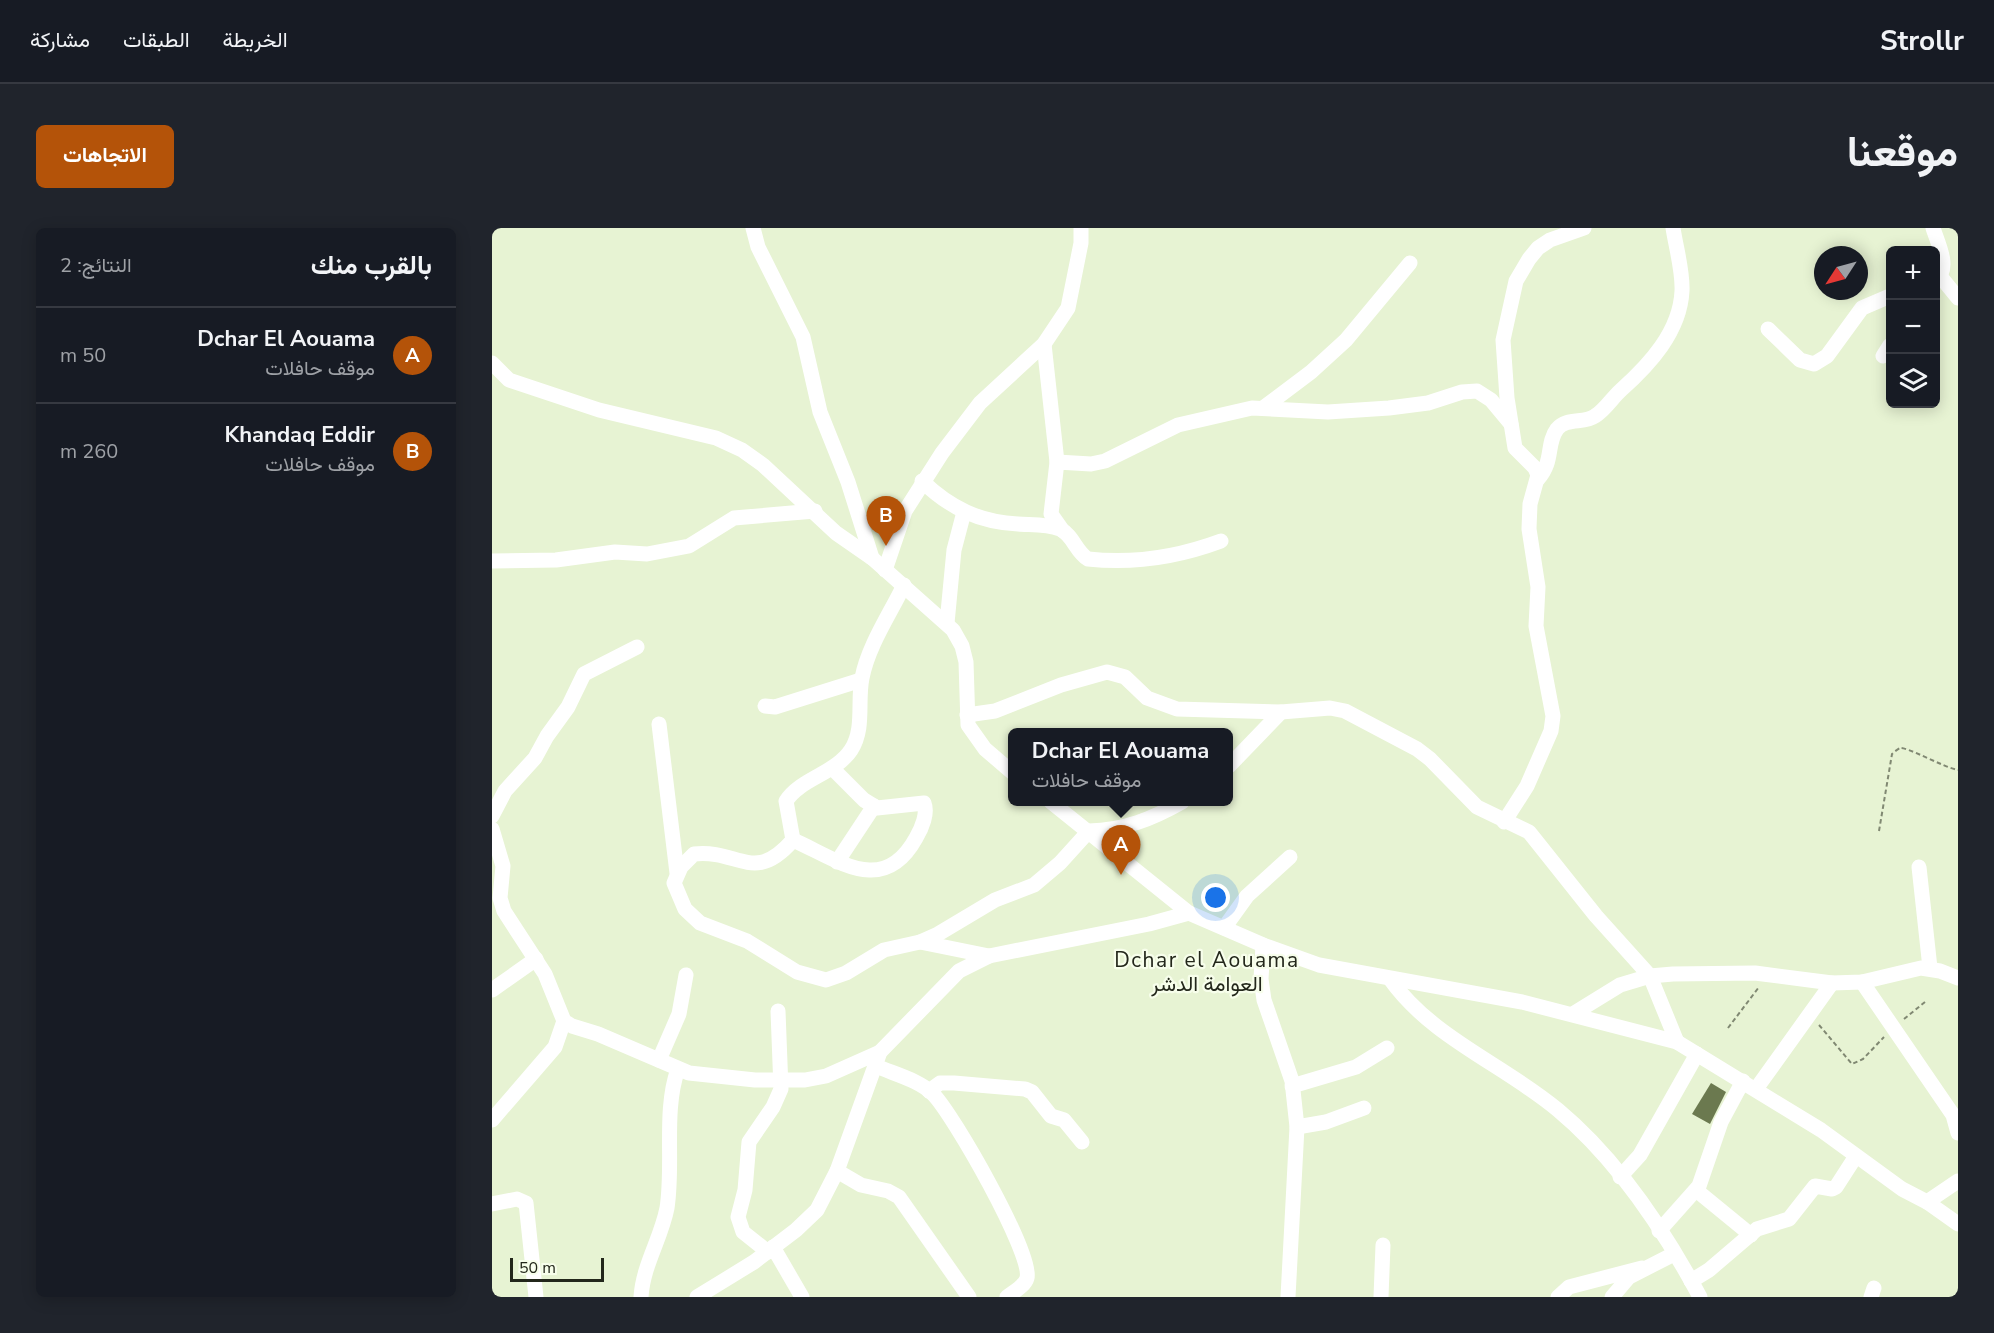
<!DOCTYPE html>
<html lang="ar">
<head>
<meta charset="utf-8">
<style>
  :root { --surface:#171b24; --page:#20242c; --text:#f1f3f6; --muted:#9ea1a6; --line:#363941; --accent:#b45309 }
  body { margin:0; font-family:"Nunito Sans",Vazirmatn,sans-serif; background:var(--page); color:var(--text); direction:rtl }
  .controls { position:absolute; right:18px; top:18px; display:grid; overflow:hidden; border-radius:9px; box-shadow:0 3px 15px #0003 }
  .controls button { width:54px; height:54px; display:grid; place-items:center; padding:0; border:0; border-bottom:2px solid var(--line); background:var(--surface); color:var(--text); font:30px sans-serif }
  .compass { position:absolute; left:1322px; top:18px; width:54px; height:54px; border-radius:50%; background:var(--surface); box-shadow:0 3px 15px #0003; rotate:234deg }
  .scale { position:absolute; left:18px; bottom:15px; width:94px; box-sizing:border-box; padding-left:6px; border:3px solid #23271b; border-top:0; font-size:16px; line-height:21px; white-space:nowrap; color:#23271b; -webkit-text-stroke:4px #f7feeb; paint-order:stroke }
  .you { position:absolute; left:724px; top:670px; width:21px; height:21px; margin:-15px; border:4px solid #fff; border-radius:50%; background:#1a73e8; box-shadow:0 0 0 9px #1a73e833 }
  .badge { display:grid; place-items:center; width:39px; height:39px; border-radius:50%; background:var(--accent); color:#fff; font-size:20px; font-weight:700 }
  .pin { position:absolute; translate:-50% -50px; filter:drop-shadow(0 2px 3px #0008) }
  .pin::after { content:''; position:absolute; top:32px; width:21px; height:18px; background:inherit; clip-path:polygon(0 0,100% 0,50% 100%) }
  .popup { position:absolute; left:516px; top:500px; width:225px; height:78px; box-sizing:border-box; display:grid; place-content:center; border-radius:9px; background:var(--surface); filter:drop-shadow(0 2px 4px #0005); font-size:20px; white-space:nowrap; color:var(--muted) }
  .popup b { font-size:22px; color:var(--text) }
  .popup::after { content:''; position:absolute; left:50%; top:100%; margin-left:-12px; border:12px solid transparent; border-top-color:var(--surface) }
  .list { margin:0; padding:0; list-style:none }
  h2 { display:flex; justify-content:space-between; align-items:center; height:78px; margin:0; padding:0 24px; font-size:26px }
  h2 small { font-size:20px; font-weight:400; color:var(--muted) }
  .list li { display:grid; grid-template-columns:39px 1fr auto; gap:18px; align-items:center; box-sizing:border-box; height:96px; padding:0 24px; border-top:2px solid var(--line) }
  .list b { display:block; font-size:22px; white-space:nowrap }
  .list p { margin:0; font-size:20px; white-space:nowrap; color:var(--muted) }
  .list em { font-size:20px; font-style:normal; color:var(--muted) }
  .icon { flex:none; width:33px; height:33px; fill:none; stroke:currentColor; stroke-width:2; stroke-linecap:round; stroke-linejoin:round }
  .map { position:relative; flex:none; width:1466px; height:1069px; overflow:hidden; direction:ltr; border-radius:9px }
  header { display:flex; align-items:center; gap:36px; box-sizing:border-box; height:84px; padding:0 30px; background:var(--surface); border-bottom:2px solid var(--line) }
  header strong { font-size:28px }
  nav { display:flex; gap:33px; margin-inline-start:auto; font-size:21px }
  .intro { display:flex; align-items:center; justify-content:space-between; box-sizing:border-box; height:144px; padding:0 36px }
  h1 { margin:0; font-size:42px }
  .button { padding:15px 27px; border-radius:9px; background:var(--accent); color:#fff; font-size:21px; font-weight:700 }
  main { display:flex; gap:36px; padding:0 36px }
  aside { flex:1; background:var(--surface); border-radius:9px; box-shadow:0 3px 15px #0003 }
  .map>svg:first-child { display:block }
</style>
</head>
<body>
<header>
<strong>Strollr</strong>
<nav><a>الخريطة</a><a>الطبقات</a><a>مشاركة</a></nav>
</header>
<div class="intro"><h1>موقعنا</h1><a class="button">الاتجاهات</a></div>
<main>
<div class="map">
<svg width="1466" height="1069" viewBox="0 0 1466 1069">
  <rect width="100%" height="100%" fill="#e7f3d3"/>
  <polygon fill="#6b794f" points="1219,855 1234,864 1218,896 1200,886"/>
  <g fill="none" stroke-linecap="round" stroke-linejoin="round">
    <g stroke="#808872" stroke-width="2" stroke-dasharray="4.5 3" stroke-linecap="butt">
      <path d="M1387,603L1400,526C1402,524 1406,521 1408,520C1416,519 1453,540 1466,542"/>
      <polyline points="1412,791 1433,774"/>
      <polyline points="1327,797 1360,836 1371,831 1392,809"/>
      <polyline points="1236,800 1267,759"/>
    </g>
    <g stroke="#fff" stroke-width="15">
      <polyline points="261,0 266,19 311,109 328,184 356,254 380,330"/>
      <path d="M1441,0C1446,16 1459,40 1444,52"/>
      <polyline points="1448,48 1466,70"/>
      <polyline points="1276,101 1308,132 1322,136 1335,128 1370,80 1398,68"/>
      <polyline points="552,116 565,234 559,286 571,303"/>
      <polyline points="1391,128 1398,117"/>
      <polyline points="0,135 17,152 107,182 224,210 250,222 271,237 344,305 380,330 461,402 470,418 474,434 476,497 493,521 521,545"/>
      <polyline points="771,180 819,144 854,112 918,35"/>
      <polyline points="565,234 599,236 613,233 686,197 760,180 836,184 897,180 936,175 970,164 985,163 999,172 1019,196"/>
      <path d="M1046,251C1062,233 1054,216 1065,201C1075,189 1092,196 1103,188C1113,182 1120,170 1129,162C1157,137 1188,104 1190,63C1191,43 1184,20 1181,0"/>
      <path d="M430,253C458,280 487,294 526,296C540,297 555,296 568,301C581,307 584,324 596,331C641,336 686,329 729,313"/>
      <polyline points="0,333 64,332 123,324 155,326 197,318 242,290 323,283"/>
      <polyline points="393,342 413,283 450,225 488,175 552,116 576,80 589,15 589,0"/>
      <polyline points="455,395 462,322 472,284"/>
      <polyline points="273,478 283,479 369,452"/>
      <polyline points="475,487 503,483 569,457 615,444 633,449 655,470 685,481 789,484 838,480 853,483 925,521 938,531 985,579 1037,604 1104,688 1158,748 1185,814"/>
      <polyline points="167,496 185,645"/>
      <polyline points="737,538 789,484"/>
      <polyline points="559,574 697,685 771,717 827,737 1030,774 1185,814 1329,902 1410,961 1435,974 1466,953"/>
      <polyline points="0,588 13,563 43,530 55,508 76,479 92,446 145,419"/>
      <polyline points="1012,594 1035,558 1059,503 1061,488 1044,398 1046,359 1037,301 1038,276 1046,247 1043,240 1023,220 1015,170 1011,112 1024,53 1037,31 1046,20 1058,12 1092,0"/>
      <polyline points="0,601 11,638 8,670 12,683 53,746 72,793 80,798 106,806 197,845 263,852 313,852 334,848 388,824"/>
      <path d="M301,612C262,657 247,621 202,626L189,639L182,655L193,681L208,695L255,713L305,744L334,752L354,745L392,722L428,714L446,706L503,672L542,657L568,635L597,603C632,602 660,591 690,574"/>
      <path d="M301,612L294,573C309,550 343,546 359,522C373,500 365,474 370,450C376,418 398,386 412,357"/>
      <path d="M301,612C345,631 391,670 424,610C430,600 436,585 432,575L385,580L372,572L341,541"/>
      <polyline points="345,634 382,578"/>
      <polyline points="1427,639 1438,740"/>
      <polyline points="732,700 755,668 798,629"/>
      <polyline points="428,714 497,728"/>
      <polyline points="771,717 769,751 772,772 800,853 805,899 796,1069"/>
      <path d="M898,751C940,810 1011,836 1066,882C1125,931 1172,1002 1208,1069"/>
      <polyline points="1370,754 1461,887 1466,905"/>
      <polyline points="0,762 44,731"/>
      <polyline points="1081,786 1128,757 1158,748 1181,746 1263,745 1340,755 1370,754 1429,740 1448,743 1466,750"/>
      <polyline points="167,832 187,786 194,747"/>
      <path d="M384,838C402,846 427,852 441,866C461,886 541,1026 535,1050C533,1058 521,1064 515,1069"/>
      <polyline points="800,858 864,839 895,820"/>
      <polyline points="1264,861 1340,755"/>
      <polyline points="437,863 448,855 462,855 533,861 540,864 559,888 572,892 590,914"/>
      <polyline points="0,892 63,819 72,793"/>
      <polyline points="805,899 834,894 872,880"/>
      <polyline points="345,943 369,957 396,963 407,969 477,1069"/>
      <polyline points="1128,949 1148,927 1205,826"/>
      <polyline points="1204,962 1259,1007"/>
      <polyline points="1435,974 1466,996"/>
      <polyline points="0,976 25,971 34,975 44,1069"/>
      <polyline points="1167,1003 1207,958 1229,894 1251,853"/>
      <polyline points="281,1019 310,1069"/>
      <polyline points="276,1024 251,1004 246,989 253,962 257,914 281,879 289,861 286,783"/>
      <polyline points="1199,1053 1217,1042 1265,1001 1297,991 1323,958 1340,961 1344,959 1364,928"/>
      <path d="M149,1069C151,1037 169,1011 175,980C182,935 171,883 186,841"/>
      <polyline points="205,1069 262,1034 304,1002 325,982 345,943 388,824 467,743 497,728 657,696 697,685"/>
      <polyline points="889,1069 891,1017"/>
      <polyline points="1066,1069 1077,1059 1150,1040"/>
      <polyline points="1120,1069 1137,1049 1182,1026"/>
      <polyline points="1379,1069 1382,1060"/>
    </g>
  </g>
  <g text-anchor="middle" stroke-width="4.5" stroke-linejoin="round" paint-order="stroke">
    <g font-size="21" letter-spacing="1.5" fill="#23271b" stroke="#f7feeb">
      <text x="715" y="739">Dchar el Aouama<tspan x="715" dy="24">العوامة الدشر</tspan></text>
    </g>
  </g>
</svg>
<div class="controls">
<button>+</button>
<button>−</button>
<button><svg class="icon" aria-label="layers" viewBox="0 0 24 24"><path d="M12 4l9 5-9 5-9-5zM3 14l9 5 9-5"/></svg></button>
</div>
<svg class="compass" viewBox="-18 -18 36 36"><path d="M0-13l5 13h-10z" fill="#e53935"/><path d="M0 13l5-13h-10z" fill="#9ea1a6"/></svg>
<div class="scale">50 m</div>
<div class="you"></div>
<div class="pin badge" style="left:629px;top:647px">A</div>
<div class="popup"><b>Dchar El Aouama</b>موقف حافلات</div>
<div class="pin badge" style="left:394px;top:318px">B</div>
</div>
<aside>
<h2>بالقرب منك<small>النتائج: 2</small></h2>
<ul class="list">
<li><span class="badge">A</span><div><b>Dchar El Aouama</b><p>موقف حافلات</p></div><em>50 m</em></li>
<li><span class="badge">B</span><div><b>Khandaq Eddir</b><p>موقف حافلات</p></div><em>260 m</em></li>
</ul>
</aside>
</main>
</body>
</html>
